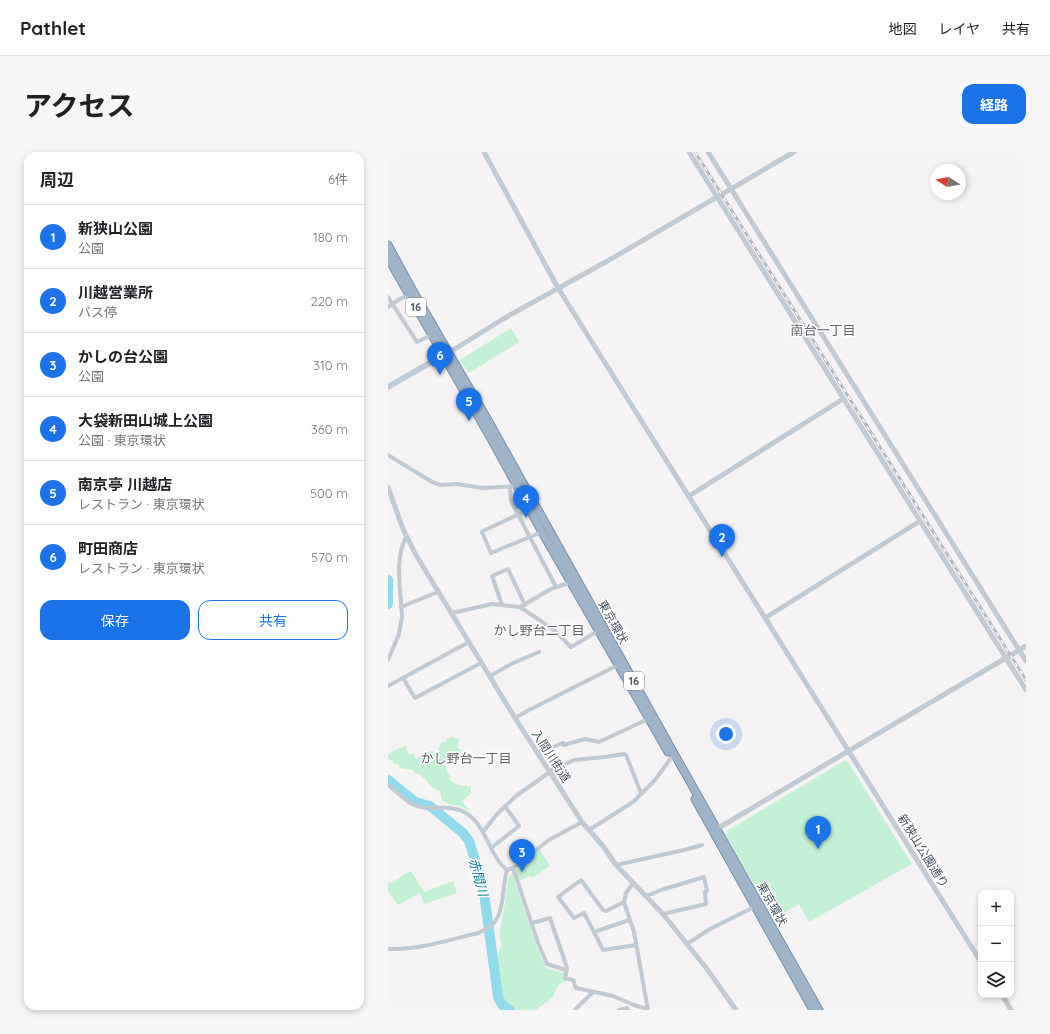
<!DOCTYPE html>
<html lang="ja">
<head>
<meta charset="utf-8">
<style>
  :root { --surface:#fff; --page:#f6f6f6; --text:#202124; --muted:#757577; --line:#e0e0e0; --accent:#1a73e8 }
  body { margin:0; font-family:Quicksand,"Noto Sans JP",sans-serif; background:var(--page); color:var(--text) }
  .controls { position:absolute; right:12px; bottom:12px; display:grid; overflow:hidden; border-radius:8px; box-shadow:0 2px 6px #0003 }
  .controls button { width:36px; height:36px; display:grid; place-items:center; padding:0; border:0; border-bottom:1px solid var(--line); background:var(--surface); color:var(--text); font:20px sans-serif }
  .compass { position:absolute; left:542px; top:12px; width:36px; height:36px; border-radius:50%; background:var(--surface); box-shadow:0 2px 6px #0003; rotate:281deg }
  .you { position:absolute; left:338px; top:582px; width:14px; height:14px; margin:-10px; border:3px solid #fff; border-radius:50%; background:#1a73e8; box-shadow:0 0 0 6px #1a73e833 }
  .badge { display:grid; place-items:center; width:26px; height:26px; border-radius:50%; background:var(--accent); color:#fff; font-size:13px; font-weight:700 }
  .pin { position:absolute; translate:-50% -33px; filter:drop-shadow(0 1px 2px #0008) }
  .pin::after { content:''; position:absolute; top:21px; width:14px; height:12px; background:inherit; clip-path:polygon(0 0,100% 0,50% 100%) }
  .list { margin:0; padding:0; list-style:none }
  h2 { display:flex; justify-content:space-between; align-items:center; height:52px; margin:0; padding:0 16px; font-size:17px }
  h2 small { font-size:13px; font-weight:400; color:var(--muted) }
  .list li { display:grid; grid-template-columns:26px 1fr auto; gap:12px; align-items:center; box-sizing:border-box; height:64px; padding:0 16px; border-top:1px solid var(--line) }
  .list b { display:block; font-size:15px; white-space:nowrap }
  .list p { margin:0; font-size:13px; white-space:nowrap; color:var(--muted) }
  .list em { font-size:13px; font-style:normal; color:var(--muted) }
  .actions { display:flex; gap:8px; padding:12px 16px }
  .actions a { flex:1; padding:9px 0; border:1px solid var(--accent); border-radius:12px; text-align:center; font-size:14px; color:var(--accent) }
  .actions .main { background:var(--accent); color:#fff }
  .icon { flex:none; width:22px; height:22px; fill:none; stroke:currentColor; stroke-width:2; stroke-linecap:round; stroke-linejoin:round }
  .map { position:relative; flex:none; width:638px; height:858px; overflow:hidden; border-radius:12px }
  header { display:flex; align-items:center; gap:24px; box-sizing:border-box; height:56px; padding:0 20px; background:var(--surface); border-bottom:1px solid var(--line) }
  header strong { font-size:19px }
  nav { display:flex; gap:22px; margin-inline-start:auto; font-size:14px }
  .intro { display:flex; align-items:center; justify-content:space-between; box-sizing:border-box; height:96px; padding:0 24px }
  h1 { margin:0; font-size:28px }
  .button { padding:10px 18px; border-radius:12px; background:var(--accent); color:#fff; font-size:14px; font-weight:700 }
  main { display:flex; gap:24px; padding:0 24px }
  aside { flex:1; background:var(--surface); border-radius:12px; box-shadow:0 2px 6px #0003 }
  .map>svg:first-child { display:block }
</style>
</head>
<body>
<header>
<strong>Pathlet</strong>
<nav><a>地図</a><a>レイヤ</a><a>共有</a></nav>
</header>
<div class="intro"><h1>アクセス</h1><a class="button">経路</a></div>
<main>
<aside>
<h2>周辺<small>6件</small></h2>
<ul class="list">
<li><span class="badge">1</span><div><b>新狭山公園</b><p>公園</p></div><em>180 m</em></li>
<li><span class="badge">2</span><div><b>川越営業所</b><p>バス停</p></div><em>220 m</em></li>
<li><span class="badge">3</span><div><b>かしの台公園</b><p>公園</p></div><em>310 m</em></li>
<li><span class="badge">4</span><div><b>大袋新田山城上公園</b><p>公園 · 東京環状</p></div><em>360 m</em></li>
<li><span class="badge">5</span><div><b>南京亭 川越店</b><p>レストラン · 東京環状</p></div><em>500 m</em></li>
<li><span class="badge">6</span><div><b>町田商店</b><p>レストラン · 東京環状</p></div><em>570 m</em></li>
</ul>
<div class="actions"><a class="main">保存</a><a>共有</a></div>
</aside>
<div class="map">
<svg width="638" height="858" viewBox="0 0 638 858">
  <rect width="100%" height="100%" fill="#f5f3f3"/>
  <g fill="#c3f1d5">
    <polygon points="123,176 131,190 81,221 72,208"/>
    <path d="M65,585L71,588L69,595L73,598L71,601L68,602L65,599L58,601L62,607L56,611L57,615L63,625L61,627C68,634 74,633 83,635V641L74,649L82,659L68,653L60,652L57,649H54L52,639C46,637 41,634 39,628L35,626L31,622H28L25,618L13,616L10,612H7L3,608L0,607V603C6,597 10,597 18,594L20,602L21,603L23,602H26L27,606L29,607L30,605C35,603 38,599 44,599L46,601L53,600L50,598C51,595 52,593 54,590H58L59,587Z"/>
    <polygon points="456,609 460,610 524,712 421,770 411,752 386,767 338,683 339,679"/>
    <polygon points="152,698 162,714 144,726 142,724 131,729 128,722 128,718"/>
    <polygon points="23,719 36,740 65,729 69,741 36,752 32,741 10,753 0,739 0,732"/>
    <path d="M124,721L149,796L158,816C165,819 171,818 177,822L178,829L170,833L165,845L148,858H125L121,857L116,853L112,846L107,813L108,806L114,793C110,783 112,778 114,768C117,755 118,742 120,729L121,725Z"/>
  </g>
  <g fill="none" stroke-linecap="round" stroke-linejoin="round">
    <g stroke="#90daee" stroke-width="10">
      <polyline points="0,428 0,452"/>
      <path d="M0,628L27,650L42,654L75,681L81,689L95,733L110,845C113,852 115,855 122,858"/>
    </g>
    <defs>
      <g id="trunk">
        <polyline points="0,93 25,139 101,270 288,605 431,858"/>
        <polyline points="0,106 106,292 154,380 280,600"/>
        <polyline points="307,647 425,858"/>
      </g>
    </defs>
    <use href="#trunk" stroke="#7690ad" stroke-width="9"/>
    <g stroke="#c1cad2" stroke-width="4">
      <polyline points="0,145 29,190 44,183"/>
      <polyline points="0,155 12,147 21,143"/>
      <polyline points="0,303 44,330 53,333 68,332 95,336 129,334"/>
      <polyline points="122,335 123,349 168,435"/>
      <polyline points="142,357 95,379 94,380 103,401 154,380"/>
      <polyline points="114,453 104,424 120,417 137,453"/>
      <polyline points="13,455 50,440"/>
      <polyline points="132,455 166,478 183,495 210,479"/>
      <polyline points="64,461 104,452 132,455 163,437 183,430"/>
      <path d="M0,508L11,482L14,465C13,439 6,408 18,385"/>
      <polyline points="102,524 125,511 151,500"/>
      <polyline points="15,526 27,546 93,511"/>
      <polyline points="0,534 81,490"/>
      <polyline points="127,566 141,558 230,513"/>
      <polyline points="150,601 175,591 176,593 197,587 211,590 260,567"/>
      <polyline points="161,619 186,608 217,605 236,602 238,603 253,641"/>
      <path d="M0,633C10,640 20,653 33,655C49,658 63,652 78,661C99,674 101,704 119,718C112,743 120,771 90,781C61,788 30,798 0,797"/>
      <polyline points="201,678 245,650 267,628 283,606"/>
      <polyline points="95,680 109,662 128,644 162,620"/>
      <polyline points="103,696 131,674 117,654"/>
      <polyline points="228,713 296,698 314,693"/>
      <polyline points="125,716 150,791 159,812 178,818"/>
      <polyline points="119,718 125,716 161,688 194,670"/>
      <polyline points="245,731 238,741 236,750 246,780 260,858"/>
      <polyline points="258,744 276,737 316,725 319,739 317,740 318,752 275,762"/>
      <polyline points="241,768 206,780 215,798 248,793"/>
      <polyline points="144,771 162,766 179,816 177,826 185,828 188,836 225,844 246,853 259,857"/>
      <polyline points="206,780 196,761 186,766 170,745 193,728 215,758 218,759 236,750"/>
      <polyline points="299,792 322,777 366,755"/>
      <polyline points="187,858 205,840"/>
      <polyline points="231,858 239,856 240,858"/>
    </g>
    <g stroke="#c1cad2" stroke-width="5">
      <polyline points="96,0 170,136 593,810"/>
      <polyline points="301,0 638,538"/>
      <polyline points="320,0 638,509"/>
      <polyline points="62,200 115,167 223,107 406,0"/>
      <polyline points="0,335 15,377 28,403 127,566 194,670 215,694 228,713 275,762 319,817 348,858"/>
      <polyline points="301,344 455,247"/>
      <polyline points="377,466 532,369"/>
      <polyline points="327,678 638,494"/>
      <polyline points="614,843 623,858"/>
    </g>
    <polyline stroke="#c1cbd6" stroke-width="6" points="0,235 59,201"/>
    <use href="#trunk" stroke="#9fb4c9" stroke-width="7"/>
    <defs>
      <polyline id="rail" points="307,0 638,528"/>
    </defs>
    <use href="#rail" stroke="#b5b8bd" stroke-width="3"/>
    <use href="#rail" stroke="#fff" stroke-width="1.5" stroke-dasharray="4.5" stroke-linecap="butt"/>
  </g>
  <g text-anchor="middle" stroke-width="3" stroke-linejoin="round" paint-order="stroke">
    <g fill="#fff" stroke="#808990" stroke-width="1">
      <rect x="18" y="146" width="20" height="18" rx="3"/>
      <rect x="236" y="520" width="20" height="18" rx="3"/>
    </g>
    <g font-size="11" font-weight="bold" fill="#4a5661">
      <text x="28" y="159">16</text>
      <text x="246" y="533">16</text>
    </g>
    <g font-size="12" fill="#4a5661" stroke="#fff">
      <text transform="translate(225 470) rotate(61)" y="4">東京環状</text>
      <text transform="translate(163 604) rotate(57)" y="4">入間川街道</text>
      <text transform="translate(535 699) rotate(58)" y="4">新狭山公園通り</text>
      <text transform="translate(384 752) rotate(61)" y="4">東京環状</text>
    </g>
    <g font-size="13" fill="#5f6368" stroke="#fff">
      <text x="435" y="183">南台一丁目</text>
      <text x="151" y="483">かし野台二丁目</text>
      <text x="78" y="611">かし野台一丁目</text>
    </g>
    <g font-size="13" font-style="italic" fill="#0c7c9b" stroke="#fff">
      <text transform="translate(91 725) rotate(75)" y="5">赤間川</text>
    </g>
  </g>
</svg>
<div class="controls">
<button>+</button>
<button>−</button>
<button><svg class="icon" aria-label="layers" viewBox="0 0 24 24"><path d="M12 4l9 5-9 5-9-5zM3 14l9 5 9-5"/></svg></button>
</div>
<svg class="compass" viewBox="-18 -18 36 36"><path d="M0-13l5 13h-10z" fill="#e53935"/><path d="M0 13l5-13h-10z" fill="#757577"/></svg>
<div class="you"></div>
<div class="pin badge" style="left:430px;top:697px">1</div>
<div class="pin badge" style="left:334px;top:405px">2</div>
<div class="pin badge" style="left:134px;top:720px">3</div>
<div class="pin badge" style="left:138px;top:366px">4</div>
<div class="pin badge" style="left:81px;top:269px">5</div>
<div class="pin badge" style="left:52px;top:223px">6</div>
</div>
</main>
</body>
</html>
